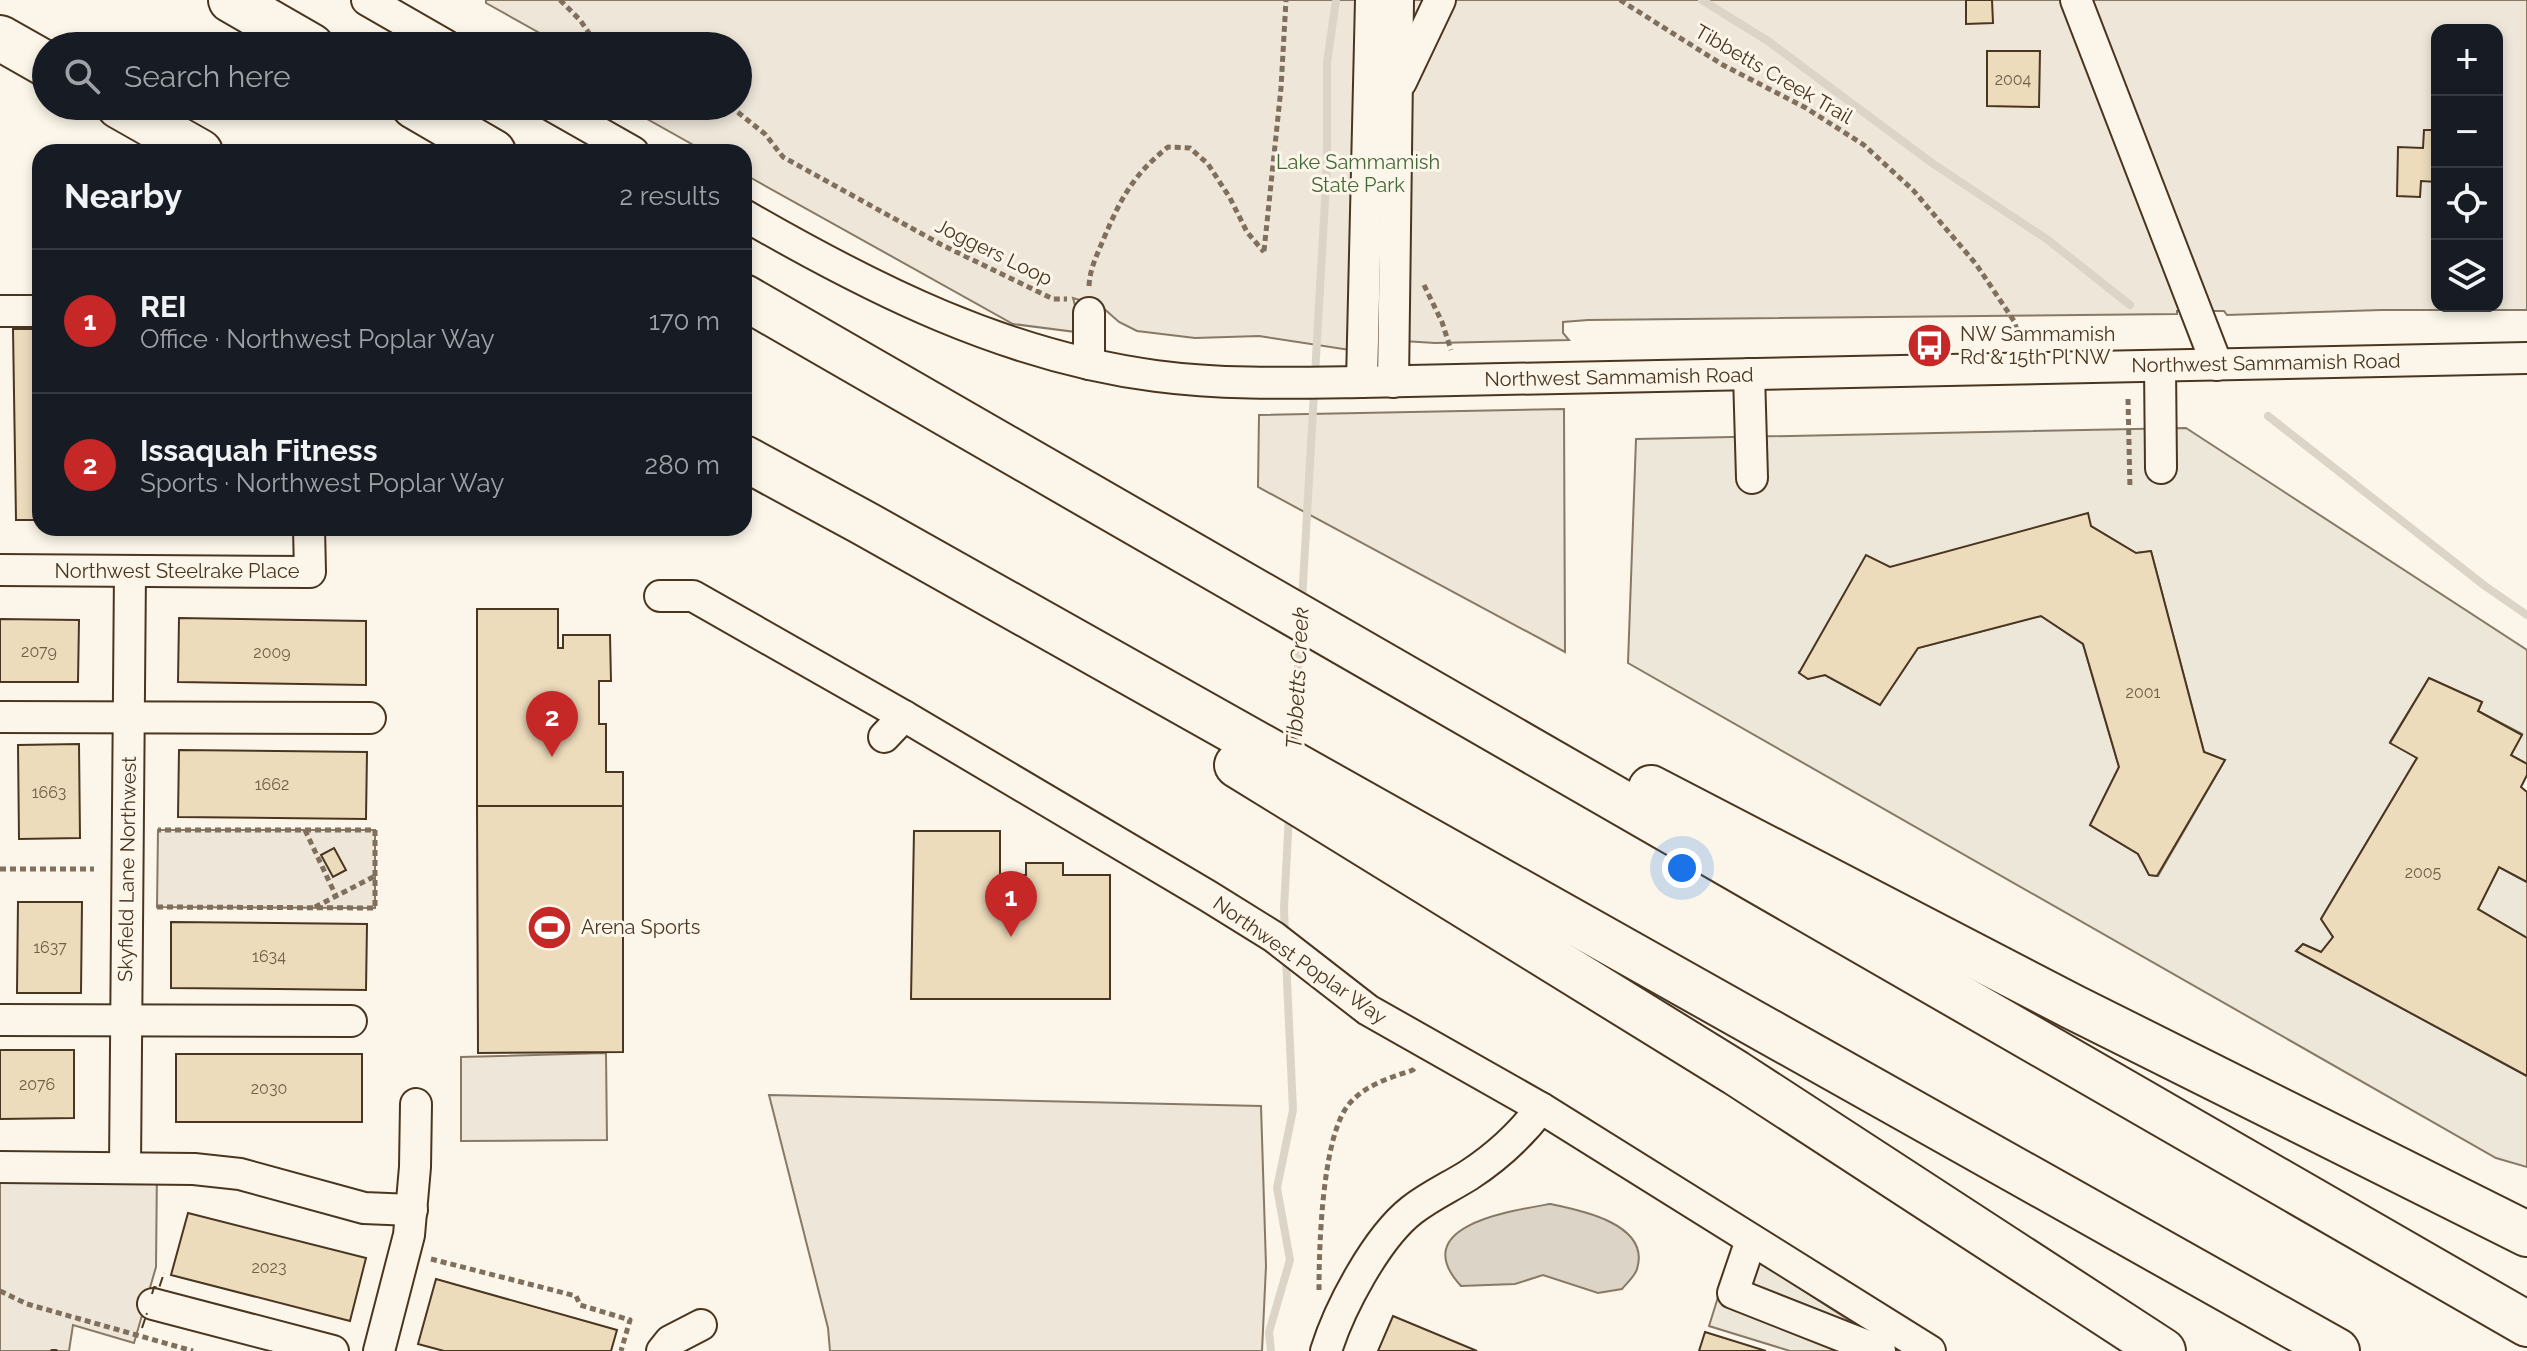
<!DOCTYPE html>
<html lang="en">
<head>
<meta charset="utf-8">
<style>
  :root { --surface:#171b24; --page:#20242c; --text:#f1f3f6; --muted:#9ea1a6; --line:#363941; --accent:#c62828 }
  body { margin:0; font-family:Raleway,sans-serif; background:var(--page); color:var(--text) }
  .controls { position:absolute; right:24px; top:24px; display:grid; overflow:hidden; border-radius:16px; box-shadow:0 4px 12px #0003 }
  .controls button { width:72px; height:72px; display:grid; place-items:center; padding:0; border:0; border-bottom:2px solid var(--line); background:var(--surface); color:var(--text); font:40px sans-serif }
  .you { position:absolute; left:1682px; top:868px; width:28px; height:28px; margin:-20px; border:6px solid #fff; border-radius:50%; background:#1a73e8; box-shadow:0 0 0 12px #1a73e833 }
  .badge { display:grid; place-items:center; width:52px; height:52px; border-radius:50%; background:var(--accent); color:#fff; font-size:26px; font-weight:700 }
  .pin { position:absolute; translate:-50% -66px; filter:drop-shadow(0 2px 4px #0008) }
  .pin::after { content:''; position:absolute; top:42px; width:28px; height:24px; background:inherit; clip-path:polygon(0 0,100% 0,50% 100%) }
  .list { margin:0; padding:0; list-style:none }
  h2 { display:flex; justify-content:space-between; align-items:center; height:104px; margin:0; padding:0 32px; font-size:34px }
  h2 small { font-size:26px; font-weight:400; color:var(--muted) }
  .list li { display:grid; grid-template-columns:52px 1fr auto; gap:24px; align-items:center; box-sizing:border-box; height:144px; padding:0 32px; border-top:2px solid var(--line) }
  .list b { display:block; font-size:30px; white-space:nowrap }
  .list p { margin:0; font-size:26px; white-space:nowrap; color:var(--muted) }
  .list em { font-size:26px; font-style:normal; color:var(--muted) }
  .icon { flex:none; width:44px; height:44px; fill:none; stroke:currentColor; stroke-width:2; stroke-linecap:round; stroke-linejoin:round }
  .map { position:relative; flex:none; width:2527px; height:1351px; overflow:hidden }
  .search { position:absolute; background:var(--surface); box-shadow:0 4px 12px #0003; left:32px; top:32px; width:720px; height:88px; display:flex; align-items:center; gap:20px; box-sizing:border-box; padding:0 28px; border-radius:44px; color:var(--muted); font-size:30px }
  .panel { position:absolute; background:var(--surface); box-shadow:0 4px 12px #0003; left:32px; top:144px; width:720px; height:392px; border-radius:24px }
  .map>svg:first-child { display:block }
</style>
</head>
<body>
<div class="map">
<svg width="2527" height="1351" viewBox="0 0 2527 1351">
  <rect width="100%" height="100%" fill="#fbf6e9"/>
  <g fill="#ede6d9" stroke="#887966" stroke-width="2" fill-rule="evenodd">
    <path d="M486,0H2527V310H2381L2227,315L2224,311H2177V314L1588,320L1563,322V333L1569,340L1435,343L1403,341L1394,351L1363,352L1259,336L1195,338L1137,331L1119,322L1102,307L1073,298L1076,309V332L1013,324L744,174V152H706L624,106H738V46H563L486,3ZM2437,30H2497V306H2437Z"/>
    <polygon points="1564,409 1565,652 1258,487 1259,415"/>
    <polygon points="158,830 375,830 375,908 157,907"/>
    <polygon points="606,1053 607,1140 461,1141 461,1057"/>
    <polygon points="769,1095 1261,1106 1266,1266 1262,1351 830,1351 828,1328"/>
    <polygon points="0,1167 157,1167 156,1267 134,1343 73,1325 69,1351 0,1351"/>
  </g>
  <g fill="#ede7d9" stroke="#887966" stroke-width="2" fill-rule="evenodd">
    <path d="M2186,428L2527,650V764L2511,755L2522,734L2478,711L2482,702L2429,678L2390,742L2417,758L2321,919L2333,937L2321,952L2303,944L2296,951L2527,1076V1167L2496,1158L1628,663L1636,439ZM2091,526L2136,553L2151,551L2204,752L2225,760L2158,876L2150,875L2138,854L2090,825L2119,767L2083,644L2041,616L1918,648L1880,705L1825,675L1808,679L1799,672Z"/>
    <polygon points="2499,867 2527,882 2527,938 2478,909"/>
    <polygon points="1734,1246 1897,1351 1790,1351 1709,1326"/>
  </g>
  <path fill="#dcd4c6" stroke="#887966" stroke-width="2" d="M1550,1204C1580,1210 1651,1224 1637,1269C1635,1276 1627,1283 1622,1289L1598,1293L1543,1275L1515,1284L1461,1286C1406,1226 1510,1211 1550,1204Z"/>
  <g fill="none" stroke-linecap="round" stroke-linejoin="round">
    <g stroke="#dcd4c6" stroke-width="8">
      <polyline points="1702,0 1768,41 1932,163 2048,240 2130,305"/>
      <polyline points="2268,416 2485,586 2527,615"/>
      <polyline points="1302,601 1327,166 1327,63 1336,0"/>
      <polyline points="1293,748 1300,634"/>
      <polyline points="1285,936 1284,909 1289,814"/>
      <polyline points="1271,1351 1269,1332 1290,1260 1277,1188 1293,1110 1286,958"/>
    </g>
  </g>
  <g fill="#ecdcbc" stroke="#4a3520" stroke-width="2">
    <polygon points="1966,0 1992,0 1993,23 1966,24"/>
    <polygon points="1987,51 2040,51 2039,107 1987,106"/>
    <polygon points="2424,130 2437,130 2437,182 2421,181 2420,197 2397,196 2398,147 2423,148"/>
    <polygon points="13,329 40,329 40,520 16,520"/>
    <polygon points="2088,513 2091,526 2136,553 2151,551 2204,752 2225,760 2157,876 2149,875 2138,854 2090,825 2119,767 2083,644 2041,616 1918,648 1880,705 1825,675 1808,679 1799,673 1866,555 1890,567"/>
    <polygon points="477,609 558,609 558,648 563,648 563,635 610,635 611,681 599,681 599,724 606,724 606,772 623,772 623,806 477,806"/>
    <polygon points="179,618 366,621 366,685 178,682"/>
    <polygon points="0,619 79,620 78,682 0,682"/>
    <polygon points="2429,678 2482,702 2478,711 2522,735 2511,755 2527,764 2527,775 2521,787 2527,792 2527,882 2499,867 2478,909 2527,938 2527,1076 2296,951 2303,944 2321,952 2333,937 2321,919 2417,758 2390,743"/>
    <polygon points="79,744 80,838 19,839 18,745"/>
    <polygon points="179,750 367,752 366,819 178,817"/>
    <polygon points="477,806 623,806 623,1052 478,1053"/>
    <polygon points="914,831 1000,831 1000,875 1026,875 1026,863 1063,863 1063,875 1110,875 1110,999 911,999"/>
    <polygon points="334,848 346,870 333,877 321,855"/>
    <polygon points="18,902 82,902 81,993 17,993"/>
    <polygon points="171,922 367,924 366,990 171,988"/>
    <polygon points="0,1050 74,1050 74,1118 0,1119"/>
    <rect x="176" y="1054" width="186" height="68"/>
    <polygon points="188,1213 366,1258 350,1321 171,1275"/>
    <polygon points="436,1279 617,1330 611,1351 444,1351 418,1344"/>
    <polygon points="1393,1316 1477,1351 1378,1351"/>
    <polygon points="1705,1332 1766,1351 1699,1351"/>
  </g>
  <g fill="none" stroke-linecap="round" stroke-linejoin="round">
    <defs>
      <g id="minor">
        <polyline points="367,0 447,46"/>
        <polyline points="2076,0 2217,365"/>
        <polyline points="1401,82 1440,0"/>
        <polyline points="552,106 633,152"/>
        <path d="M744,215C874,290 1005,356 1156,376C1224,385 1293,383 1362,382L2527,358"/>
        <polyline points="0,311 40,311"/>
        <polyline points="1089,364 1089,313"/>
        <polyline points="2160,366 2161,468"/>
        <polyline points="1749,374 1752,478"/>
        <polyline points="1362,382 1371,0"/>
        <polyline points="1393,382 1398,0"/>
        <polyline points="0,570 310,572 309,528"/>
        <polyline points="660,596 693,596 904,716 1208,896 1274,937 1368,1010 1541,1108 1930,1351"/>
        <polyline points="0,717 370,718"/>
        <polyline points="884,737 904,716"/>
        <polyline points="0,1020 351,1021"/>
        <polyline points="0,1167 194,1169 240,1174 364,1208 412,1210"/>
        <polyline points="125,1167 130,571"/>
        <polyline points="1751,1240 1733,1293 1880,1351"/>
        <polyline points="153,1304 333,1351"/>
        <polyline points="379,1351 409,1235 415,1167 416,1104"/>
        <polyline points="662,1351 670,1341 701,1325"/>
        <path d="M1326,1351C1339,1309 1376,1238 1412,1210C1430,1196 1450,1187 1469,1175C1498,1156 1520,1136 1541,1108"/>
      </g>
      <g id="highway">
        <polyline points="231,0 311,46"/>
        <polyline points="0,38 46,64"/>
        <polyline points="119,106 200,152"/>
        <polyline points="414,106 493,152"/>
        <polyline points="744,297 2527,1324"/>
        <polyline points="744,458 862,522 2337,1351"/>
        <polyline points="1237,765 1736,1073 2163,1351"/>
        <polyline points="1651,788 2073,1007 2527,1234"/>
      </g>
    </defs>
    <use href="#minor" stroke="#4a3520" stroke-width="34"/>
    <use href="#highway" stroke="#4a3520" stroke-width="48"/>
    <g stroke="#7f6f5c" stroke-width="5" stroke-dasharray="6 4" stroke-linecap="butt">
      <polyline points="560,0 580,20 598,46"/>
      <polyline points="1620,0 1723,65 1806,108 1864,145 1913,190 1976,264 2014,321 2020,339"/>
      <polyline points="730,106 765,134 783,157 942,245 1053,299 1067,299"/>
      <polyline points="1264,251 1281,88 1286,0"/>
      <polyline points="1424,285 1442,322 1451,350"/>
      <path d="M1089,286C1090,268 1097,255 1104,238C1121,198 1133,175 1168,147L1190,148L1208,164L1230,198L1247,232L1264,252"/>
      <polyline points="2128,399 2130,489"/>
      <polyline points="305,830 336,896"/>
      <polyline points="0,869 94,869"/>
      <polyline points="157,907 375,908 375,830 158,830"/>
      <polyline points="315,907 375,876"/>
      <polyline points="431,1259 576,1296 580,1305 630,1320 621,1351"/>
      <path d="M1319,1290C1319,1247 1322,1136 1349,1104C1365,1085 1389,1078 1413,1070L1416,1066"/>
      <polyline points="0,1291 27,1304 193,1351"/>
    </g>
    <use href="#minor" stroke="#fbf6e9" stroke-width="30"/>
    <use href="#highway" stroke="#fbf6e9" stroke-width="44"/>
    <g stroke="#4a3520" stroke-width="2" stroke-dasharray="10 4" stroke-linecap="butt">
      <polyline points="152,1294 154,1287 159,1288 164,1273"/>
      <polyline points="142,1328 147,1313"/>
    </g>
    <polyline stroke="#4a3520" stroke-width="4" points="52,1351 56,1351"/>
  </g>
  <defs>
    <symbol id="bus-disc" viewBox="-11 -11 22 22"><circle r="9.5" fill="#c62828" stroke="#fbf6e9"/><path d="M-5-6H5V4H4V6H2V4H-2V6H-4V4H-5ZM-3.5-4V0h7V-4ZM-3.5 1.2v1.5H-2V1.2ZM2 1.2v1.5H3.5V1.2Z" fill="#fff"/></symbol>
    <symbol id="stadium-disc" viewBox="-11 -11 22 22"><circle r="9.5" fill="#c62828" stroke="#fbf6e9"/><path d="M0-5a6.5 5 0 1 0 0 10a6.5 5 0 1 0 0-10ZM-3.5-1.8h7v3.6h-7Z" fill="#fff"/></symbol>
  </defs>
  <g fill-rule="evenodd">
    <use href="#bus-disc" x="1904" y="320" width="51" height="51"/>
    <use href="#stadium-disc" x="524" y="902" width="51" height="51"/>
  </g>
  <g text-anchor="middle" stroke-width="6" stroke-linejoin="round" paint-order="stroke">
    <g font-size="16" fill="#725f47">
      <text x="2013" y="85">2004</text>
      <text x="39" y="657">2079</text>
      <text x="272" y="658">2009</text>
      <text x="2143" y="698">2001</text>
      <text x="272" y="790">1662</text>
      <text x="49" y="798">1663</text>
      <text x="2423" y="878">2005</text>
      <text x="50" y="953">1637</text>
      <text x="269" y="962">1634</text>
      <text x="37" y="1090">2076</text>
      <text x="269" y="1094">2030</text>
      <text x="269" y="1273">2023</text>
    </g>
    <g font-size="20" fill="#4a3520" stroke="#fbf6e9">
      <text transform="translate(1774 74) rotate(30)" y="7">Tibbetts Creek Trail</text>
      <text transform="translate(994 252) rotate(26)" y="7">Joggers Loop</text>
      <text transform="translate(2266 363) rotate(-1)" y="7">Northwest Sammamish Road</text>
      <text transform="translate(1619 377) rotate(-1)" y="7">Northwest Sammamish Road</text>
      <text x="177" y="578">Northwest Steelrake Place</text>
      <text transform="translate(127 869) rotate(-89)" y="7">Skyfield Lane Northwest</text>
      <text transform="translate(1300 960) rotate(35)" y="7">Northwest Poplar Way</text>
    </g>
    <g font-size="20" fill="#436837" stroke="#fbf6e9">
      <text x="1358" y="169">Lake Sammamish<tspan x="1358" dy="23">State Park</tspan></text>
    </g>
    <g font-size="20" fill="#4a3520" stroke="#fbf6e9" text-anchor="start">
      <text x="1960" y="341">NW Sammamish<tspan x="1960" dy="23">Rd &amp; 15th Pl NW</tspan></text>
      <text x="581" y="934">Arena Sports</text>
    </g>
    <g font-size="22" font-style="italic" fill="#4a3520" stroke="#fbf6e9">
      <text transform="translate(1297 678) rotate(-87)" y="8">Tibbetts Creek</text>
    </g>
  </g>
</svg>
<div class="controls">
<button>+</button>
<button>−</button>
<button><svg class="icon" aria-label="locate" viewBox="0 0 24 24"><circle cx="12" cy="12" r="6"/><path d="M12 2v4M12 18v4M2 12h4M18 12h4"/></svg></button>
<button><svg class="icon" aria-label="layers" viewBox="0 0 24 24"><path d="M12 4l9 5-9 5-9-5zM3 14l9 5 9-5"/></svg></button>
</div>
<div class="you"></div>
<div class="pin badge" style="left:1011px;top:937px">1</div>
<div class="pin badge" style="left:552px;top:757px">2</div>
<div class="search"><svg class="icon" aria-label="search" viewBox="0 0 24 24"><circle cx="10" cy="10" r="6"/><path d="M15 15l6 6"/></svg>Search here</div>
<section class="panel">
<h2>Nearby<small>2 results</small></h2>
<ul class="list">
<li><span class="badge">1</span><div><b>REI</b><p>Office · Northwest Poplar Way</p></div><em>170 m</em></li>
<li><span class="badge">2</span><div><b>Issaquah Fitness</b><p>Sports · Northwest Poplar Way</p></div><em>280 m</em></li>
</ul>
</section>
</div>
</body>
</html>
